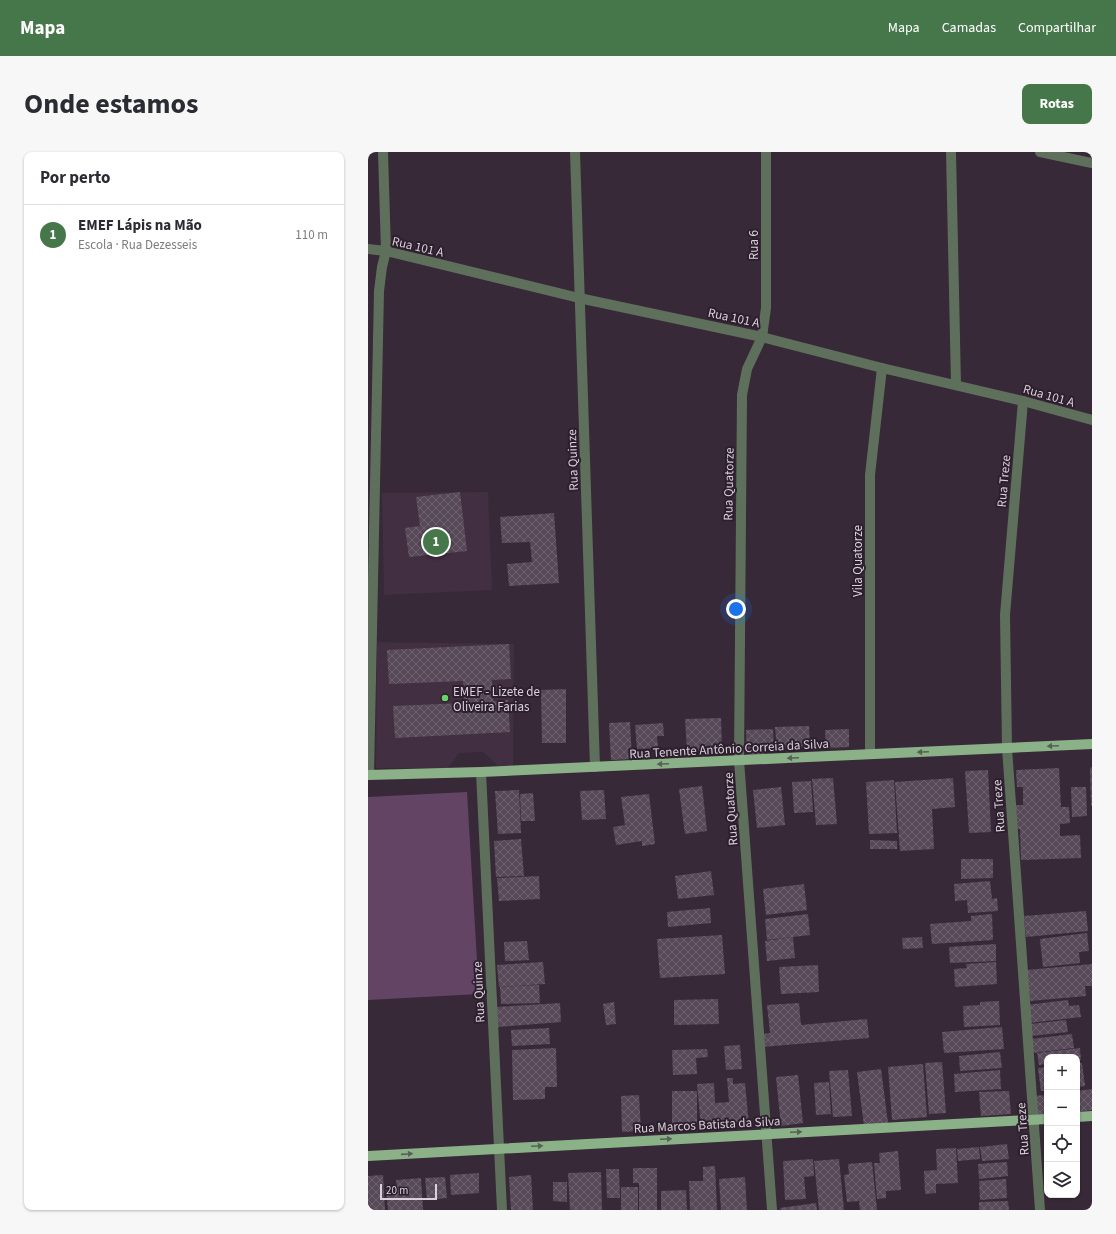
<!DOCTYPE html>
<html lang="pt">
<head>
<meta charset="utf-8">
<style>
  :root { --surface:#fff; --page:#f7f7f7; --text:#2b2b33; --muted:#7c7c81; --line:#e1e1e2; --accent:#46774a }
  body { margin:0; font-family:"Source Sans 3",sans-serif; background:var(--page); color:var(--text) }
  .controls { position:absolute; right:12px; bottom:12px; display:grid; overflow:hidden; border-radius:8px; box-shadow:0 1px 3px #0004 }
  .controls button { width:36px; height:36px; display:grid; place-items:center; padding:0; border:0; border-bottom:1px solid var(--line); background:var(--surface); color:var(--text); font:20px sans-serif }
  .scale { position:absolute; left:12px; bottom:10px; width:57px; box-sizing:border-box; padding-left:4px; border:2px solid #d9d0d9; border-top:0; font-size:11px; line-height:14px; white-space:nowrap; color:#d9d0d9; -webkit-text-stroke:3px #2d1f2d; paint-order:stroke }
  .you { position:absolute; left:368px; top:457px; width:14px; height:14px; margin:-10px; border:3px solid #fff; border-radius:50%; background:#1a73e8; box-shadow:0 0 0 6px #1a73e833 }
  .badge { display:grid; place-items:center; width:26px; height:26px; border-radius:50%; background:var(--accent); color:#fff; font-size:13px; font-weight:700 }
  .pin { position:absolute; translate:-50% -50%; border:2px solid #fff; box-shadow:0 1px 4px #0006 }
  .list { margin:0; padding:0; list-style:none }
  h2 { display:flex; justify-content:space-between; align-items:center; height:52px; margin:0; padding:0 16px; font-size:17px }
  h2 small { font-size:13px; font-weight:400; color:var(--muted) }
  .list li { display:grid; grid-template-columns:26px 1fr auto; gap:12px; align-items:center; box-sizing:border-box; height:60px; padding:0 16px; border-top:1px solid var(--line) }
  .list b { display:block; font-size:15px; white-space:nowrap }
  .list p { margin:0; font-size:13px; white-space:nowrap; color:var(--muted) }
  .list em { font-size:13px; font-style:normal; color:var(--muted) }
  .icon { flex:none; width:22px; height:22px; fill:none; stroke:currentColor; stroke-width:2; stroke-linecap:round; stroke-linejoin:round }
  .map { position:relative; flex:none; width:724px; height:1058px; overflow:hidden; border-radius:8px }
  header { display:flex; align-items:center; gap:24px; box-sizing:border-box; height:56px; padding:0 20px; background:var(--accent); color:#fff }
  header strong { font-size:19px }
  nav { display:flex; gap:22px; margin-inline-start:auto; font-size:14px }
  .intro { display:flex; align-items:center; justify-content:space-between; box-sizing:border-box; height:96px; padding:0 24px }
  h1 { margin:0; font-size:28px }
  .button { padding:10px 18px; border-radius:8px; background:var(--accent); color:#fff; font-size:14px; font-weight:700 }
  main { display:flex; gap:24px; padding:0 24px }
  aside { flex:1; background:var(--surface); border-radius:8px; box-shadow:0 1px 3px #0004 }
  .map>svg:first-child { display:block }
</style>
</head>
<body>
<header>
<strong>Mapa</strong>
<nav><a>Mapa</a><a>Camadas</a><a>Compartilhar</a></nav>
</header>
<div class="intro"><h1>Onde estamos</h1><a class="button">Rotas</a></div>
<main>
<aside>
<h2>Por perto<small></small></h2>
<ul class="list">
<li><span class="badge">1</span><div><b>EMEF Lápis na Mão</b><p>Escola · Rua Dezesseis</p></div><em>110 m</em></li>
</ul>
</aside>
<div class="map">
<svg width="724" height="1058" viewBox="0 0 724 1058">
  <defs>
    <pattern id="building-cross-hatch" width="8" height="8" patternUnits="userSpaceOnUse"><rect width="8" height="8" fill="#584958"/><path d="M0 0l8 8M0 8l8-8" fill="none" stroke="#6f626f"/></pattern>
  </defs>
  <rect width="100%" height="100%" fill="#372937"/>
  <g fill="#422f42">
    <polygon points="120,340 124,438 16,443 14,341"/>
    <polygon points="9,490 146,492 145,614 130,614 115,600 91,601 80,616 8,616"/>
  </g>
  <polygon fill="#644464" points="99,640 111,842 0,848 0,645"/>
  <g fill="url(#building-cross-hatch)">
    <polygon points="92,340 99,399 41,405 37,376 52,374 48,345"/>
    <polygon points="186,361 191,431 141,434 139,412 164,410 162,390 134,391 132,365"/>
    <polygon points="141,492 143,527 124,528 125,549 140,548 142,580 27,586 25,554 96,551 95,529 21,532 19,498"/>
    <polygon points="198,537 198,591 174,591 173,538"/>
    <polygon points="353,566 354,598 319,599 317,567"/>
    <polygon points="262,570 264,607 243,608 241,571"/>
    <polygon points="295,571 296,584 289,584 290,596 269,597 267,573"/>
    <polygon points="441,574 442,596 409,597 407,575"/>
    <polygon points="405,577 406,598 396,598 397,604 379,605 378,578"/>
    <polygon points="481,577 481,595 458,596 457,578"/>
    <polygon points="724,615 724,654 723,654 722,616"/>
    <polygon points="691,616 693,655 701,655 702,671 692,672 692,684 712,683 713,706 653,708 652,677 646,677 645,653 655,653 655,635 649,635 648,618"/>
    <polygon points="620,618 623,680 601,681 597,619"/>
    <polygon points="465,626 469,672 448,673 444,627"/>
    <polygon points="585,626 587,655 564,657 566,697 532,699 527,630"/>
    <polygon points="526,628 529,681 501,682 498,630"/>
    <polygon points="443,629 445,660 426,661 424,630"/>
    <polygon points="334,634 339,679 317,682 311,637"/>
    <polygon points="413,635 417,673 389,676 385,638"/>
    <polygon points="703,635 718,635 719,664 704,665"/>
    <polygon points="151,638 153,681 130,682 127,639"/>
    <polygon points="236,638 238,667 214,668 212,639"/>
    <polygon points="165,641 167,669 153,669 152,642"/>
    <polygon points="281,642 287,692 274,694 274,689 248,693 245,675 257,673 253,645"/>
    <polygon points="153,687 156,724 128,725 126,689"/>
    <polygon points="502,688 529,689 529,697 502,697"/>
    <polygon points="593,707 625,707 625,726 593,727"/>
    <polygon points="343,719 346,743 310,747 307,724"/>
    <polygon points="171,724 172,747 131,749 129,726"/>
    <polygon points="622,729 624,747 629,746 630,759 600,761 599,748 587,749 586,732"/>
    <polygon points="436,732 439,758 398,763 395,737"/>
    <polygon points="342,756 343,771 300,775 299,760"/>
    <polygon points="718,759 720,779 658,785 656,764"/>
    <polygon points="440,762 442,783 399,788 397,767"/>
    <polygon points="624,762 625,788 564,792 562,772 603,769 603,764"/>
    <polygon points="719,781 721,799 711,800 712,811 675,815 672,787"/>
    <polygon points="354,783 357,822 292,826 289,787"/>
    <polygon points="425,785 427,806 399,809 397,789"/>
    <polygon points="554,785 555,796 535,797 534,786"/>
    <polygon points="159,789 161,808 137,809 136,790"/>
    <polygon points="628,792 628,809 582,811 581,795"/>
    <polygon points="175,810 177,832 131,835 129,813"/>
    <polygon points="628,810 629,832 587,835 586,817 599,816 598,812"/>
    <polygon points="724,812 724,834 717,834 718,844 662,849 659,818"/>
    <polygon points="450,813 451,840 413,842 411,815"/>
    <polygon points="171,833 172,851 133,852 132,835"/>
    <polygon points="350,847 351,872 306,873 306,848"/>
    <polygon points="700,848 701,854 711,853 713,865 661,871 658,853"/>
    <polygon points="631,849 632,873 596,875 595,854 612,853 612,850"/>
    <polygon points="246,850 248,872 238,873 235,852"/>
    <polygon points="192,851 193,870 129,875 128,855"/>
    <polygon points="431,851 433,873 499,867 501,886 394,895 393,882 402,881 399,853"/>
    <polygon points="698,868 700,880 663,884 662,872"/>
    <polygon points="634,875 636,897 576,901 574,880"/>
    <polygon points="181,876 182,892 144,894 143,878"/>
    <polygon points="704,882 706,896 664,901 663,887"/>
    <polygon points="372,893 374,917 358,918 356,894"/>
    <polygon points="188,896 189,935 177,935 177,947 145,948 144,898"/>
    <polygon points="712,896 713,908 709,908 709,905 679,905 679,912 671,913 669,901"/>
    <polygon points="339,897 340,905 328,906 329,922 305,923 304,898"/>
    <polygon points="632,900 634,916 592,919 591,904"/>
    <polygon points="574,910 578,961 561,962 557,911"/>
    <polygon points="709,911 714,911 717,934 709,935"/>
    <polygon points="555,912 559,965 524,968 520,915"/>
    <polygon points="679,915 679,939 673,939 670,916"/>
    <polygon points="513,917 520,971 496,974 489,920"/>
    <polygon points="480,918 484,964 465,965 461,919"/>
    <polygon points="632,918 633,937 587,940 586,922"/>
    <polygon points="430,923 435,971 413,974 408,925"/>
    <polygon points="359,926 365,926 365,932 377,931 381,973 333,975 329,932 346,931 347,951 361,950"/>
    <polygon points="461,930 463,962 448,963 446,931"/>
    <polygon points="724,937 724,958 709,960 709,939"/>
    <polygon points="304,939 329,939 329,973 304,974"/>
    <polygon points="641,939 643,962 613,964 611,940"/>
    <polygon points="271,943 273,979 254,980 253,944"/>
    <polygon points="679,943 679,963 668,965 665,944"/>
    <polygon points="639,992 641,1007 614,1009 612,995"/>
    <polygon points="611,995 612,1007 590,1009 589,997"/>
    <polygon points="588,996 590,1031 568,1032 568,1041 557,1042 556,1019 569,1018 568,997"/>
    <polygon points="530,999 533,1038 518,1039 518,1046 509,1047 506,1011 512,1011 511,1001"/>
    <polygon points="445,1007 446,1024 436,1025 438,1047 417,1048 415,1009"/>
    <polygon points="471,1007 476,1058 451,1058 446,1009"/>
    <polygon points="504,1010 509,1058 492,1058 491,1049 479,1050 476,1023 481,1022 480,1012"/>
    <polygon points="639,1010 640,1024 611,1027 610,1012"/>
    <polygon points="347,1014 349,1058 322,1058 321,1029 335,1029 335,1015"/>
    <polygon points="265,1016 289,1016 289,1058 271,1058 271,1031 265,1031"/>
    <polygon points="238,1017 251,1017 252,1046 239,1046"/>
    <polygon points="233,1020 234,1058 202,1058 200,1021"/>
    <polygon points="111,1021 111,1041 83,1043 82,1023"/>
    <polygon points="15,1023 17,1058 0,1058 0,1024"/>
    <polygon points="163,1023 165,1058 143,1058 141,1025"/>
    <polygon points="77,1025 79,1046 59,1048 57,1026"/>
    <polygon points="377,1025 379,1058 353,1058 351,1027"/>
    <polygon points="53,1026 55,1058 20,1058 18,1038 29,1038 28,1028"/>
    <polygon points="638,1027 639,1046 612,1048 611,1029"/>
    <polygon points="185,1030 199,1030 199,1050 185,1049"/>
    <rect x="253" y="1035" width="17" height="23"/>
    <polygon points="318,1038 319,1058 293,1058 293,1039"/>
    <polygon points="640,1049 641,1058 611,1058 611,1050"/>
    <polygon points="448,1051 449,1058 413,1058 412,1056"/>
  </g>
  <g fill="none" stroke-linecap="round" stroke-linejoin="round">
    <g stroke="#5e705c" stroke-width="10">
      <polyline points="207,0 227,615"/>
      <polyline points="398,0 398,156 394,185 379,217 374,243 371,608 404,1058"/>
      <polyline points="583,0 588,233"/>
      <polyline points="672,0 724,11"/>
      <polyline points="0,97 18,99 211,146 394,185 514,216 655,249 724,268"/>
      <polyline points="655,249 637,463 639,596 672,1058"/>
      <polyline points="502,602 502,323 514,216"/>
      <polyline points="113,620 134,1058"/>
      <polyline points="1,623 11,139 14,115 18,99 15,0"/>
    </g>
    <g stroke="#8bb188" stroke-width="10">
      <polyline points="0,623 113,620 724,592"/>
      <polyline points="709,965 724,964"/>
      <polyline points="0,1004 679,967"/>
    </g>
  </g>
  <defs><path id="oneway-solid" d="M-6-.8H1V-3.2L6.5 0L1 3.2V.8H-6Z"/></defs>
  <g fill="#576156">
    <use href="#oneway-solid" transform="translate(685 594) rotate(177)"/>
    <use href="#oneway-solid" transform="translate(555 600) rotate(178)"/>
    <use href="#oneway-solid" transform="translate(425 606) rotate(177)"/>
    <use href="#oneway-solid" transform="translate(295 612) rotate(177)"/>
    <use href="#oneway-solid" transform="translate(428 980) rotate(-3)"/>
    <use href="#oneway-solid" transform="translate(298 987) rotate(-3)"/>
    <use href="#oneway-solid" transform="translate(169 994) rotate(-3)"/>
    <use href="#oneway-solid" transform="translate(39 1002) rotate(-4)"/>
  </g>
  <circle fill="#68d465" stroke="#2d1f2d" stroke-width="1.5" cx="77" cy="546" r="4"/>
  <g text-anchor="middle" stroke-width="4" stroke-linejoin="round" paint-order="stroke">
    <g font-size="13" fill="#d9d0d9" stroke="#2d1f2d">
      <text transform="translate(385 93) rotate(-90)" y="5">Rua 6</text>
      <text transform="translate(50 94) rotate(13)" y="5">Rua 101 A</text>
      <text transform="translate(366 165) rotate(12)" y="5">Rua 101 A</text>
      <text transform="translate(681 243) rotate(16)" y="5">Rua 101 A</text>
      <text transform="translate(204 308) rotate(-92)" y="5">Rua Quinze</text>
      <text transform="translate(635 329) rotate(-85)" y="5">Rua Treze</text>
      <text transform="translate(360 332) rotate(-89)" y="5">Rua Quatorze</text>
      <text transform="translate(489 409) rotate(-90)" y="5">Vila Quatorze</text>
      <text transform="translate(361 596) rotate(-3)" y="5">Rua Tenente Antônio Correia da Silva</text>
      <text transform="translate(630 654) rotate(-94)" y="5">Rua Treze</text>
      <text transform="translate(362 657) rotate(-94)" y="5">Rua Quatorze</text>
      <text transform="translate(110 840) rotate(-93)" y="5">Rua Quinze</text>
      <text transform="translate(339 972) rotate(-3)" y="5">Rua Marcos Batista da Silva</text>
      <text transform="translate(654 977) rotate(-94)" y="5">Rua Treze</text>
    </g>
    <g font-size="13" fill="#d9d0d9" stroke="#2d1f2d" text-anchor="start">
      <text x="85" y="544">EMEF - Lizete de<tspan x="85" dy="15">Oliveira Farias</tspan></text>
    </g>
  </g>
</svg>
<div class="controls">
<button>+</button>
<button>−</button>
<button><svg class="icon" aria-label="locate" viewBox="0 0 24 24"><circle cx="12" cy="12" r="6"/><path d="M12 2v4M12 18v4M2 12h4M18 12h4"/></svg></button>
<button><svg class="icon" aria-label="layers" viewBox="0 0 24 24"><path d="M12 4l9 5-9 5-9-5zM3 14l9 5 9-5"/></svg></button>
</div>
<div class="scale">20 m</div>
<div class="you"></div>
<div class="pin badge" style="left:68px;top:390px">1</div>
</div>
</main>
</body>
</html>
